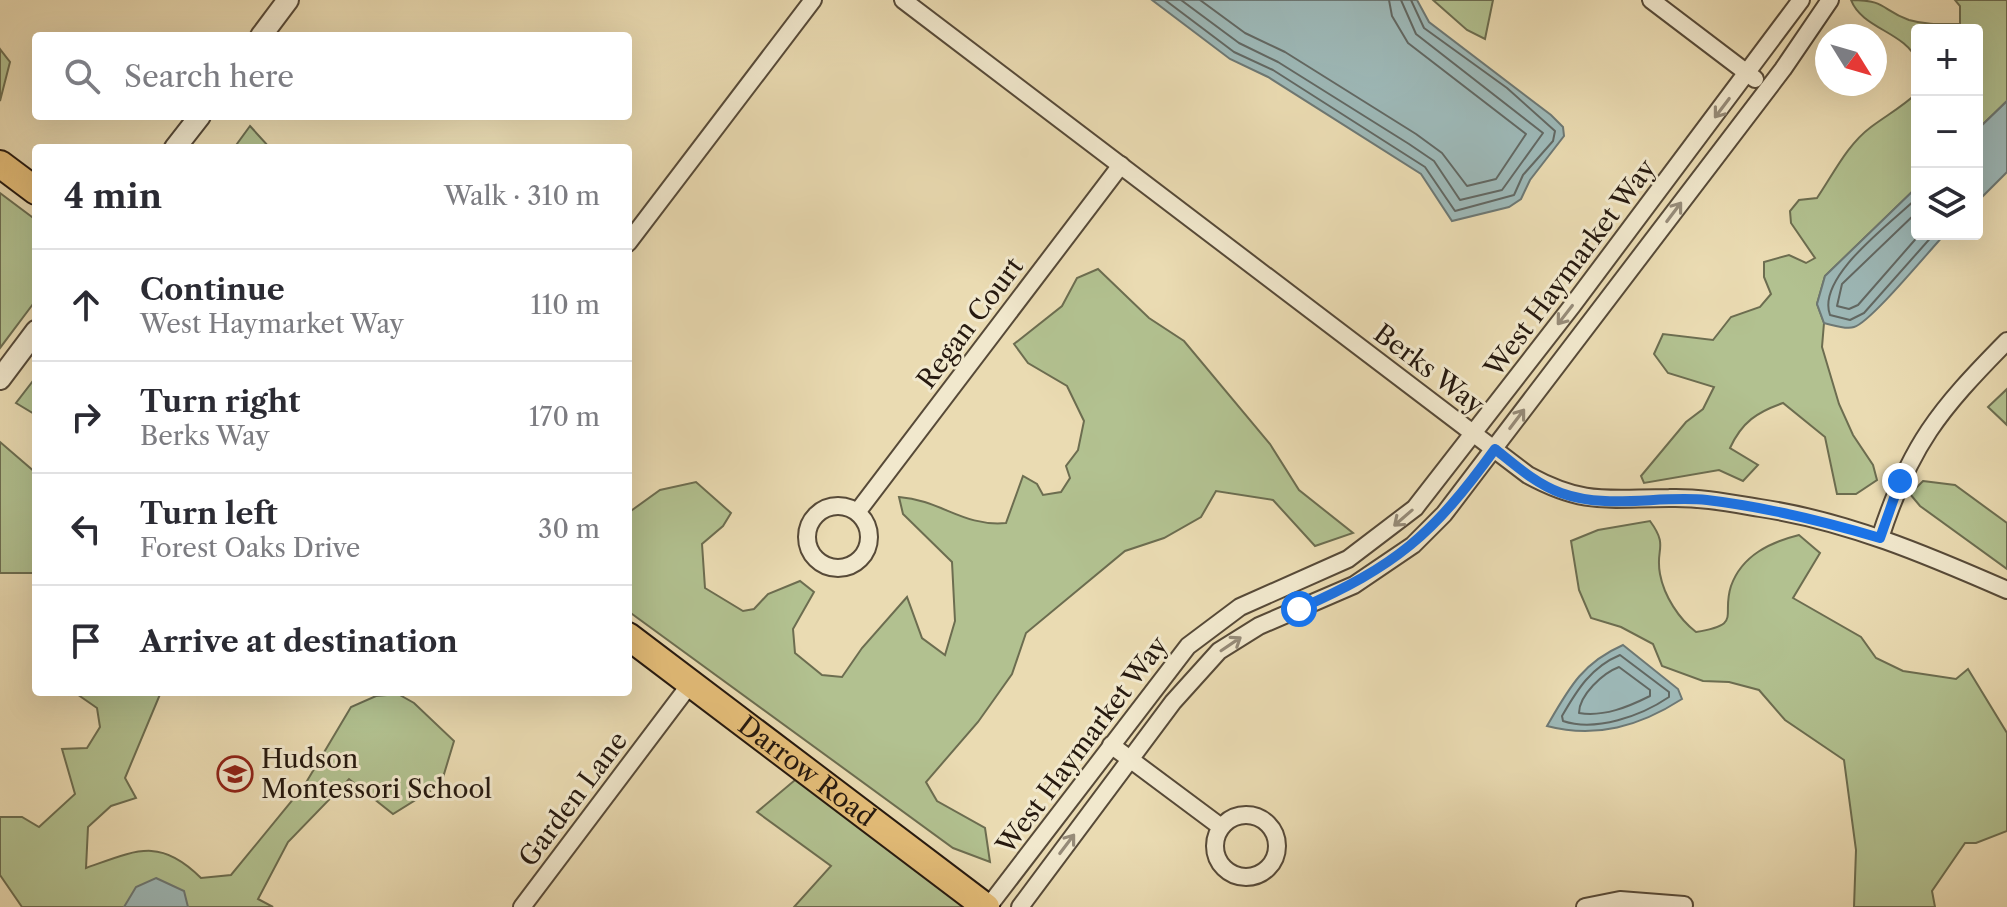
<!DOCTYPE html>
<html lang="en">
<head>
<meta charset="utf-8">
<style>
  :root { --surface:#fff; --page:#f7f7f7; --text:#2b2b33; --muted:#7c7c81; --line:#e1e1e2 }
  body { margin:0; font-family:"Libre Caslon Text",serif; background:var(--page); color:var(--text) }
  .controls { position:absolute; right:24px; top:24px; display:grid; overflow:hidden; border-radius:8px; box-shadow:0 8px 32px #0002 }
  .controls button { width:72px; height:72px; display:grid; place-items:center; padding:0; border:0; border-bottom:2px solid var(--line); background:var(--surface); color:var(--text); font:40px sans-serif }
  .compass { position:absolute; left:1815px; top:24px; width:72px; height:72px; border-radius:50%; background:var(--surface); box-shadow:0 8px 32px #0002; rotate:127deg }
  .stop { position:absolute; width:24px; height:24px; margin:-18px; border:6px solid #1a73e8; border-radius:50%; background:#fff }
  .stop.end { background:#1a73e8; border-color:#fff; box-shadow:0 2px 8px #0008 }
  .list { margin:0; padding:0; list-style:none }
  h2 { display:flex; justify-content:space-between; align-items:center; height:104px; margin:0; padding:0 32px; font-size:34px }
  h2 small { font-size:26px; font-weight:400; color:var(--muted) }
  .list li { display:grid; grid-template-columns:52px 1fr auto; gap:24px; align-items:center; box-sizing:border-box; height:112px; padding:0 32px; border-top:2px solid var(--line) }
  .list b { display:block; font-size:30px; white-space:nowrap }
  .list p { margin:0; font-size:26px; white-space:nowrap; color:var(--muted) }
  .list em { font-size:26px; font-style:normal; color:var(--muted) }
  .icon { flex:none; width:44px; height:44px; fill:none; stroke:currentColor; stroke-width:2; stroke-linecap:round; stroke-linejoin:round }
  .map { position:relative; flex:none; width:2007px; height:907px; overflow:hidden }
  .search { position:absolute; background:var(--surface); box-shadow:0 8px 32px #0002; left:32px; top:32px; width:600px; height:88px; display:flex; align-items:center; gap:20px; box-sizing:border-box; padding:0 28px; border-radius:8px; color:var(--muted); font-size:30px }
  .panel { position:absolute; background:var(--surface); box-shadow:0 8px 32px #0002; left:32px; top:144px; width:600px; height:552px; border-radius:8px }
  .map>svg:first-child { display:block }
</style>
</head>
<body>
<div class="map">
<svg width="2007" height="907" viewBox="0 0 2007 907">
  <rect width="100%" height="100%" fill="#eadbb2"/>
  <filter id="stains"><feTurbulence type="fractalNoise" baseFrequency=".0025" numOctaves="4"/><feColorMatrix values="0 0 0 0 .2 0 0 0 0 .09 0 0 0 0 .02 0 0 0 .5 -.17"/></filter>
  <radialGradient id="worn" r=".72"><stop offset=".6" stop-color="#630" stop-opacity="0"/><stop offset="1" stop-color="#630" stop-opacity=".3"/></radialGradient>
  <g fill="#b2c190" stroke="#6c6d50" stroke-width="2">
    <polygon points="1433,0 1493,0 1485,39 1467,30"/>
    <path d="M1851,0C1887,0 1881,10 1909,20C1926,25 1942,24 1960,24V6L1955,0H2007V101L1977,130V30H1917V61C1906,32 1862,29 1851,0Z"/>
    <polygon points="0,49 10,62 0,101"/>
    <path d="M1917,93V187L1825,276L1817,304L1824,323L1822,347L1839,404L1853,435L1873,465L1877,480L1856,494H1837L1825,437L1783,403C1757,412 1742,422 1730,448L1758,465L1743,481L1719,470L1644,483L1641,476L1686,422L1703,409L1714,387L1668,373L1654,354L1663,334L1713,340L1731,317L1760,307L1771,294L1764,277V262L1789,255L1806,263L1815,258L1791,223L1790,211L1799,200L1817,198C1834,173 1847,145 1871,127C1887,115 1902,107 1917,93Z"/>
    <polygon points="250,126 270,148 234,148"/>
    <polygon points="0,193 36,220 36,300 0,348"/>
    <path d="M1098,269L1149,318L1184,341L1270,444L1299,490L1353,533L1315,546L1273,500L1216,491L1201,517L1164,538L1125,551L1026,633L1012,674L978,722L926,782L937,801L985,828L990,862L953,848L628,611V513L660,490L696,482L731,513L723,526L702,544L705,588L743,611L754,609L768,594L800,581L814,592L793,629L795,653L822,675L842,677L862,648L907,597L922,638L945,655L955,621L952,562L903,514L899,497C941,500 963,527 1006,523L1023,476L1037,484L1043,495L1061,492L1070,478L1066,466L1078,450L1084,421L1067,386L1028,363L1014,344L1062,306L1077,278Z"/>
    <polygon points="36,377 36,415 16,403"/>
    <polygon points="2007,389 2007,425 1988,407"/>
    <polygon points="0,442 36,473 36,573 0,573"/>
    <polygon points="1923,481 1955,485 2007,523 2007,569 1920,506 1910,494"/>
    <path d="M1650,521C1669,547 1655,548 1660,574C1664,596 1679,619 1696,632C1743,624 1721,617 1731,586C1742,555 1771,542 1799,535L1820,553L1793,598L1861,637L1876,658L1903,671L1956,679L1968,669L2007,733V831L1976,843H1965L1932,891L1935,907H1854L1856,850L1844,760L1785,720L1759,690L1729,682L1703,681L1662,666L1653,644L1621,627L1591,618L1579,590L1571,541L1598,530Z"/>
    <path d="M74,692H161L125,778L136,798L111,806L88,827L86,868C137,850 160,837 201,878L231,875L304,786L351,707L376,696L398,694L414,703L454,741L441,784L393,814L349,779L288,842L258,899L273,907H22L0,875V817H22L39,827L75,794L62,749L87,748L100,727L97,708Z"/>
    <polygon points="807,770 986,907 794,907 831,866 757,812"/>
  </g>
  <g fill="#9db8b7" stroke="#6d7874" stroke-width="2">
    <polygon points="1152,0 1417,0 1429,22 1551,115 1563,127 1564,136 1530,180 1521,199 1509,207 1452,221 1421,174 1268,77 1230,59"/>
    <polygon points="2007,101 2007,172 1977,202 1977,130"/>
    <path d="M1917,187V234H1945C1929,251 1870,323 1854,327C1846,330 1833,325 1824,323L1817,304L1825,276Z"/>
    <path d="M1623,645L1678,689L1682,699C1640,726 1596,739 1547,726C1569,688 1582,663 1623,645Z"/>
    <polygon points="156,878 184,891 188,907 124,907 136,887"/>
  </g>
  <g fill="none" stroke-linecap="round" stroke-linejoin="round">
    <g stroke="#626863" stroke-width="2">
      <polyline points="1165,0 1234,52 1273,70 1425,167 1455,211 1514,195 1523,175 1553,141 1555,131 1507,88 1424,28 1411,0"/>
      <polyline points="1181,0 1239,43 1278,62 1409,144 1434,161 1460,200 1502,190 1543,133 1416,34 1401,0"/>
      <polyline points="1200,0 1245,33 1285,52 1416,134 1442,153 1467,186 1496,179 1526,134 1408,43 1392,16 1389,0"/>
      <path d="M1917,198C1891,223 1816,277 1830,315L1850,320L1864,313L1934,234"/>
      <polyline points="1917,212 1842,284 1837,306 1849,309 1858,305 1920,234"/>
      <path d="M1620,655L1669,692V697C1641,716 1596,732 1563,721L1562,716C1577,690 1591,667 1620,655Z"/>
      <path d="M1619,667L1650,690V696C1628,707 1604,717 1579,713C1579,695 1603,673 1619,667Z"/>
    </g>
    <defs>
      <g id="minor">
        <path d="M903,0L1528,475C1585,506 1608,498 1669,498C1699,497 1730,503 1760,508C1847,521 1927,555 2007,590"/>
        <polyline points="1651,0 1755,79"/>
        <polyline points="628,243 813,0"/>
        <circle cx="838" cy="537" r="31"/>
        <polyline points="858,511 1121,165"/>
        <path d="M1880,538C1910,445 1939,410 2007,341"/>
        <polyline points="1111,745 1221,827"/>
        <circle cx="1246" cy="846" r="31"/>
        <polyline points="522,907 691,683"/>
        <polyline points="988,907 1188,646 1240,607 1348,559 1415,508 1572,306 1801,0"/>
        <polyline points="1020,907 1173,702 1219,651 1259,626 1354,585 1413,545 1444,514 1783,69 1830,0"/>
        <polyline points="1585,907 1620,900 1684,905"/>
      </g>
      <g id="tertiary">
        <polyline points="261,36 288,0"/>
        <polyline points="175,148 200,116"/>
        <polyline points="0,379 36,331"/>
      </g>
      <g id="primary">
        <polyline points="0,164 36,191"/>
        <path id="s1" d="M628,636L986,907"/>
      </g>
    </defs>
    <use href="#minor" stroke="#574a38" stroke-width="20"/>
    <use href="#tertiary" stroke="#574a38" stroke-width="24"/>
    <use href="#primary" stroke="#26190f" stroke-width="30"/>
    <use href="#minor" stroke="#f1e8cd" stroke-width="16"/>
    <use href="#tertiary" stroke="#f1e8cd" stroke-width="20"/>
    <use href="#primary" stroke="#e5be79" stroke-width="26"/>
  </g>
  <defs><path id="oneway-shaft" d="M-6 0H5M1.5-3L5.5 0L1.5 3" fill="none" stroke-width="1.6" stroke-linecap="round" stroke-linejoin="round" transform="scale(2)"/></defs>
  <g stroke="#968b78">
    <use href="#oneway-shaft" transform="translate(1722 108) rotate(127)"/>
    <use href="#oneway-shaft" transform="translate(1674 212) rotate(-53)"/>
    <use href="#oneway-shaft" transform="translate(1565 315) rotate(128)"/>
    <use href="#oneway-shaft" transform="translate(1517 419) rotate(-53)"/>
    <use href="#oneway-shaft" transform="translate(1403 518) rotate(139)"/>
    <use href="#oneway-shaft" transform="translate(1231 644) rotate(-34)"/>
    <use href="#oneway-shaft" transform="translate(1067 844) rotate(-53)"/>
  </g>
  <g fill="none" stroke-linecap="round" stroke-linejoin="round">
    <path stroke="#1a73e8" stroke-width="10" d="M1299,609C1396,566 1432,536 1495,449C1515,465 1536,484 1561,493C1608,510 1658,495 1707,500C1766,507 1823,521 1880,538L1900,481"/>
  </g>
  <defs>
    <symbol id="school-ring" viewBox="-11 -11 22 22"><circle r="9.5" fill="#f1e8cd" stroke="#8f2418" stroke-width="1.5"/><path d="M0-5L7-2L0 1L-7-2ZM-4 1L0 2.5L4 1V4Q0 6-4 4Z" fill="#8f2418"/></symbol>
  </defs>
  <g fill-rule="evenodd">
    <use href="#school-ring" x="215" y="754" width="40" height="40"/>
  </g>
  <g text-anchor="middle" stroke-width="6" stroke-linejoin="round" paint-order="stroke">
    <g font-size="26" fill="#26190f" stroke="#f1e8cd">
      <text transform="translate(1570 268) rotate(-53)" y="9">West Haymarket Way</text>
      <text transform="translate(970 323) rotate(-53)" y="9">Regan Court</text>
      <text transform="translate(1429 369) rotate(37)" y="9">Berks Way</text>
      <text transform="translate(1082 745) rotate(-53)" y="9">West Haymarket Way</text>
      <text dy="9" stroke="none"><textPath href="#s1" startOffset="224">Darrow Road</textPath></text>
      <text transform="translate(573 799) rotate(-53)" y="9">Garden Lane</text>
    </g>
    <g font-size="26" fill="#26190f" stroke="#f1e8cd" text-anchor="start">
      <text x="261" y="768">Hudson<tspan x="261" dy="30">Montessori School</tspan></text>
    </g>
  </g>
  <rect width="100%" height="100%" filter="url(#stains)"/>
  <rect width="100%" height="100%" fill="url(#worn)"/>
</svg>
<div class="controls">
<button>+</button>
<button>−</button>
<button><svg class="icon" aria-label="layers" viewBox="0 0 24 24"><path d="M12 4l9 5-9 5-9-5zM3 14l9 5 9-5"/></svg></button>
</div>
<svg class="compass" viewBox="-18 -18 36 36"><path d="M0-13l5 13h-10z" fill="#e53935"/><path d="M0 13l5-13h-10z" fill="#7c7c81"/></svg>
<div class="stop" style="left:1299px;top:609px"></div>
<div class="stop end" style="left:1900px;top:481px"></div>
<div class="search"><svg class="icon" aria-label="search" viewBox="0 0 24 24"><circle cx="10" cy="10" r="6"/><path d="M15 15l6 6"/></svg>Search here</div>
<section class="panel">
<h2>4 min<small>Walk · 310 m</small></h2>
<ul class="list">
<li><svg class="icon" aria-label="ahead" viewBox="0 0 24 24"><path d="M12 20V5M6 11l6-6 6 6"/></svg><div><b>Continue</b><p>West Haymarket Way</p></div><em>110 m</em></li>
<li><svg class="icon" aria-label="right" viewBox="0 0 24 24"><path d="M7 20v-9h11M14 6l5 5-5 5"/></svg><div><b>Turn right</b><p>Berks Way</p></div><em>170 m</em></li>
<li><svg class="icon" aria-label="left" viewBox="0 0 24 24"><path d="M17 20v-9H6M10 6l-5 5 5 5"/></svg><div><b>Turn left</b><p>Forest Oaks Drive</p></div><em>30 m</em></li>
<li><svg class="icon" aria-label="arrive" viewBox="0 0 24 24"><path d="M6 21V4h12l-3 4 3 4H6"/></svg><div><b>Arrive at destination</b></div></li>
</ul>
</section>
</div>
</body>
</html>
